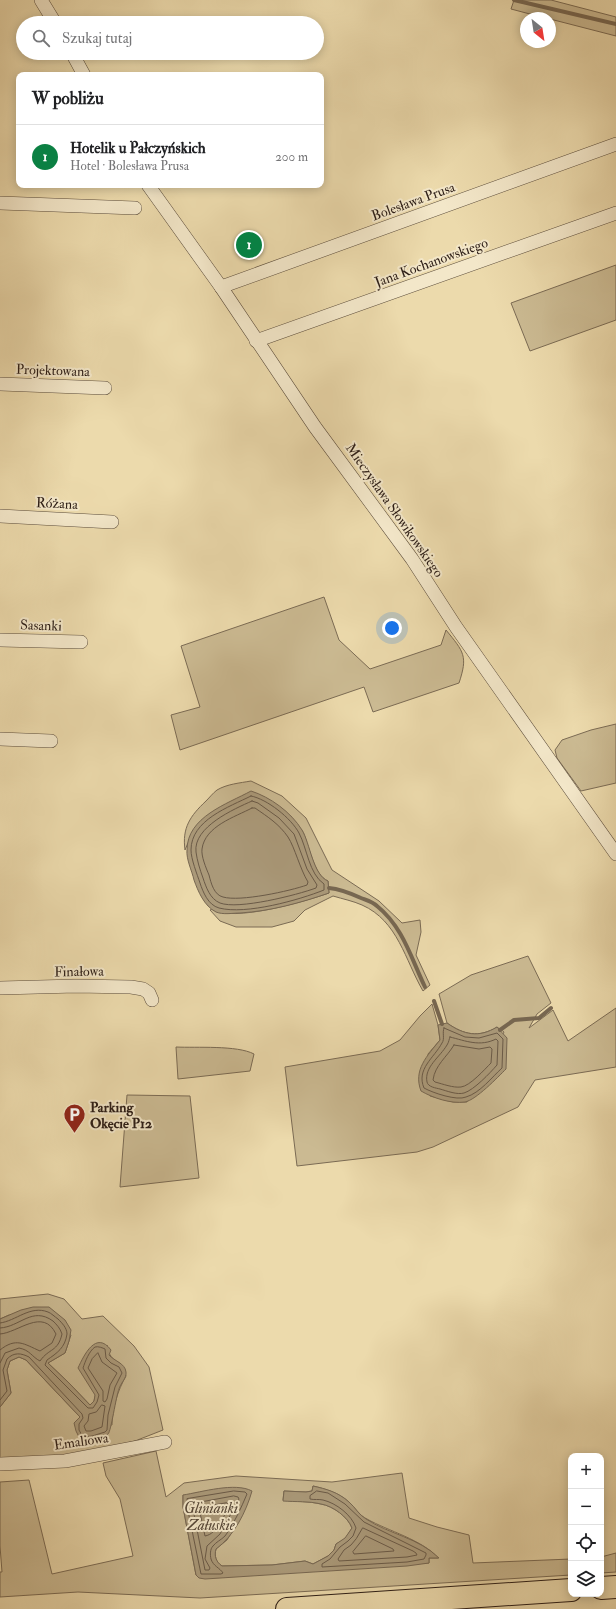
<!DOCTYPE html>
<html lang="pl">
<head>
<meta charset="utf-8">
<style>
  :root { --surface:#fff; --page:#f2f2f2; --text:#202124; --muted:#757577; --line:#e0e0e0; --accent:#0b8043 }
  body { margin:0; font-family:"IM FELL Double Pica",serif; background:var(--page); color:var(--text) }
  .controls { position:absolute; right:12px; bottom:12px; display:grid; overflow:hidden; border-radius:8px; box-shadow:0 2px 10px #0003 }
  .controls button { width:36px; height:36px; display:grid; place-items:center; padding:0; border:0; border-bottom:1px solid var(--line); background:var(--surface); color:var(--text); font:20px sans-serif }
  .compass { position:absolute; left:520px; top:12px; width:36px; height:36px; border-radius:50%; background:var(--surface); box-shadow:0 2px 10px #0003; rotate:150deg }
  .you { position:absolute; left:392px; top:628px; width:14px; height:14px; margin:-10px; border:3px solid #fff; border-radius:50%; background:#1a73e8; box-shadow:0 0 0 6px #1a73e833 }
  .badge { display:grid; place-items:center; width:26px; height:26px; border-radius:50%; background:var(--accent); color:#fff; font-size:13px; font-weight:700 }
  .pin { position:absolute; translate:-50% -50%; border:2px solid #fff; box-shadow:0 1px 4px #0006 }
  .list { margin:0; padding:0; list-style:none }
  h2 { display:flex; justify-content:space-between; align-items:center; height:52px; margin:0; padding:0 16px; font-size:17px }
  h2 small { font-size:13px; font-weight:400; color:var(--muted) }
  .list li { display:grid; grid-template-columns:26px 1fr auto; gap:12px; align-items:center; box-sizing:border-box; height:64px; padding:0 16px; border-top:1px solid var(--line) }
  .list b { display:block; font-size:15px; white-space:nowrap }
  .list p { margin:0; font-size:13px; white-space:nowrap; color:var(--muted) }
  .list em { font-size:13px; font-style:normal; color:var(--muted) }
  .icon { flex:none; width:22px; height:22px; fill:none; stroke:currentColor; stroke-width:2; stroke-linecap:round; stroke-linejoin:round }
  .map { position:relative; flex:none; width:616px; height:1609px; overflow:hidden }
  .search { position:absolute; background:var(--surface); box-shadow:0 2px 10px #0003; left:16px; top:16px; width:308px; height:44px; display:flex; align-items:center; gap:10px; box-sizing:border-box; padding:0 14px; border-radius:22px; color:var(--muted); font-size:15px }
  .panel { position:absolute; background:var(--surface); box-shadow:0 2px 10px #0003; left:16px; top:72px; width:308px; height:116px; border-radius:8px }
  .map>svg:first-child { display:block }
</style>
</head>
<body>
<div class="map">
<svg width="616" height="1609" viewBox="0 0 616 1609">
  <rect width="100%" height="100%" fill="#ecdaac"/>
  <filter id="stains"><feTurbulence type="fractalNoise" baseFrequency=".005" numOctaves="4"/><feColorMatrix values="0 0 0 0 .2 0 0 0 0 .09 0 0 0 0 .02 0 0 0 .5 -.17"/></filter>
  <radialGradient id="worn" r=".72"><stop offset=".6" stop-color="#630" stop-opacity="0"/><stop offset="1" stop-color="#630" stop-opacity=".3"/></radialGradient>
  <g fill="#cbba92" stroke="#7b6b54" fill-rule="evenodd">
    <polygon points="514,0 551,0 616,17 616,36 550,19 550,18 545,18 511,9"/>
    <polygon points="616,265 616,320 530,351 511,303"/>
    <path d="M324,597L339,640L370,669L441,645L446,630C464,652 468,656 459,683L373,712L364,687L180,750L171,715L200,707L181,646Z"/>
    <polygon points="616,724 616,783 581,791 557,758 555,750 562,740 591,730"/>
    <path d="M251,781L282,796L306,818L332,870L379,901L402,923L420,920L421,932L416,955L430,985L423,991C405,960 398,921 362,905C353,901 343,899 333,896L305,910L294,921L272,927H236L220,921L210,910L212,909C233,923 306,901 329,893L328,881C314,876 309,845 303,832C299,825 259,798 251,792L237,799L188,843L185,850C182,828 190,816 206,801C210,797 213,793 217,790C227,784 240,783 251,781Z"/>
    <path d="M528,956L551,1003L537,1014L529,1028L553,1010L568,1041L616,1008V1067L535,1080L518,1107L433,1147L417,1152L297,1166L285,1067L380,1051L400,1040L420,1016L432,1004L438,1025L440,1040L428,1054L430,1096L453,1102H467L504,1032L497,1027C479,1038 464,1035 447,1023L439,994L471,975Z"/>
    <path d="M176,1047C196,1048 237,1045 254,1054L250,1071L178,1079Z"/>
    <polygon points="127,1095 190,1096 199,1178 120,1187"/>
    <path d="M48,1294L64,1299L82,1319L103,1316L134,1346L149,1367L163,1430L135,1441L90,1452L64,1456L0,1459V1407L11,1393L7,1370L10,1361L19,1357L26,1360L80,1417L74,1423L112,1425C112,1408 118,1390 126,1376L121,1364C112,1359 109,1356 107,1345L94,1401L90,1405L69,1383L48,1363L65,1353L71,1335L9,1315L0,1319V1299Z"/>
    <path d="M156,1451L166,1497L184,1483L236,1476L332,1482L402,1473L409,1518L437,1527L469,1535L473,1563L571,1559V1575L200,1598L78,1592L0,1597V1572H2L0,1546V1482L29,1480L52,1574L133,1556L120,1499L106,1476L103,1463ZM313,1486C326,1489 339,1493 349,1502C355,1508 360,1516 367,1519C388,1531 423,1540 438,1558H429V1563L196,1575L183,1507V1495L235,1527L227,1540L216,1549C214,1556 216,1562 222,1566L272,1565L305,1561L313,1564L328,1556L334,1550L336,1544L345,1539L352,1528C348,1517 333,1506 321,1504C309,1501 296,1502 283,1500L284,1491L306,1492L312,1491Z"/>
    <polygon points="616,1553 616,1572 601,1573 601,1557"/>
  </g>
  <g fill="#aa9979" stroke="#776751">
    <path d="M251,791C270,797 291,812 302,830C310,843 313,875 328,881L329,893C300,903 271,911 240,913C233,913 223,915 216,912C204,906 198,891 194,880C192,871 186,859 187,850C187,817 227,804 251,791Z"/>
    <path d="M447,1023C464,1035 479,1038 497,1027L507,1038L506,1069C498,1077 476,1100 465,1102C451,1104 433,1098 421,1091C413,1070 427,1056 440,1040L438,1025Z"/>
    <path d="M33,1307H49L65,1320L71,1330L69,1341L65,1353L48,1363L69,1383L90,1405L94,1401L95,1395L78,1368C84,1355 96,1330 111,1350L109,1355C114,1361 125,1363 126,1372C127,1378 120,1384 119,1389C116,1396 111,1432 108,1434C101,1440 89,1441 81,1441L76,1431L74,1423L80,1417L26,1360L19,1357L10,1361L7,1370L11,1393L0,1407V1319L21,1310Z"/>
    <path d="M313,1486C326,1489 338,1492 349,1502C355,1507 359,1515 366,1519C389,1534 419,1538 439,1558H429V1563L407,1566L205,1579L199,1578L196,1575L183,1507V1495C202,1492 235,1482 252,1491C246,1512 234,1536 216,1549C214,1556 216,1562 222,1566L272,1565L305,1561L313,1564L328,1556L334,1550L336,1544L345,1538L352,1528C348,1517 333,1506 321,1504C309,1501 296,1502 283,1501L284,1491L306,1492L312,1491Z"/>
  </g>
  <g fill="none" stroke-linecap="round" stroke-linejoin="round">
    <g stroke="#6a5a47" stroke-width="1">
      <path d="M251,796C267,799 291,818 299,833C307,848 309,874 324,884V890C299,900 246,915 219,908C208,905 203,892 200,883C197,874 191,859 191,850C191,820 229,807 251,796Z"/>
      <path d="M252,801L258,803L279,818L294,834L307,869L317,885L316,888C297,895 238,910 220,903C210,899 206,887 203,878C200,870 197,860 196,852C193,827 234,809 252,801Z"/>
      <path d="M252,808H255C268,817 279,824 288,837C295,848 300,869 308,882L307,885C290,891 240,902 223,897C214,895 211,883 209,875C206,868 201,856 202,849C205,826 235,817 252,808Z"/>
      <path d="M444,1028L465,1037L479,1038L497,1033L503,1039L502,1068C492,1077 480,1093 466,1097C457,1101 433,1093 424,1088C416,1069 434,1058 442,1043C445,1039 442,1033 444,1028Z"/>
      <path d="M450,1037C466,1041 480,1047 496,1039L498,1041L497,1065C490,1073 474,1090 464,1093C457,1095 447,1091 440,1089C436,1088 428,1087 427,1082C424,1067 440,1057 447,1045C449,1042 449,1039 450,1037Z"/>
      <path d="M454,1045L479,1049L490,1047L492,1049L491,1063C485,1069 470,1086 461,1087C453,1088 443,1084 435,1082L433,1080C435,1065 447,1057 454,1045Z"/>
      <path d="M0,1323C16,1321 30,1305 48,1312C51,1313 55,1317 58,1319C62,1323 67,1328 67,1334C65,1348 57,1353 47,1360L45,1365L88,1408H93L97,1402L99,1395L83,1368C85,1362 89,1351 95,1347C98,1346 103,1348 105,1349L106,1358L111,1363L119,1367L122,1373L115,1387L108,1415L107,1430L105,1432L92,1436L83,1437L79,1430V1424L83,1418L82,1414L29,1357C21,1353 14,1352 7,1359L3,1370L7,1391L0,1400"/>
      <path d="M0,1328C20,1327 32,1306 53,1321C57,1325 60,1328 62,1334C58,1352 49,1348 40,1361C32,1357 30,1350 19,1348L5,1353L0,1363"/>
      <path d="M0,1334C18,1333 43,1307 56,1334L52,1343L40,1351C24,1344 16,1337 0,1350"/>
      <polygon points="98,1353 102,1362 117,1373 110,1385 107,1399 105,1402 103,1401 103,1391 88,1368 92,1359"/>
      <polygon points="102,1405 105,1406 102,1427 91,1431 86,1431 84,1426 88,1421 89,1414 96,1412"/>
      <path d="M234,1491L245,1492L247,1494C241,1508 234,1524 225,1536C221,1540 216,1542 213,1546C210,1549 210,1555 211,1559C213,1566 220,1568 223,1573L221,1574H201L187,1506V1499Z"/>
      <path d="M317,1491L328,1493L345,1504L364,1522L426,1553V1555L424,1559L407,1562L322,1567V1564L330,1559L340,1547L348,1541L353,1536L356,1528C352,1515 336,1503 323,1500C319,1499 314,1500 310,1499V1496Z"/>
      <polygon points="234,1496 238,1497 239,1499 220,1534 207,1546 205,1559 210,1568 209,1570 205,1570 192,1504"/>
      <path d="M227,1503L229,1506C224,1516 217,1534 205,1536L199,1508Z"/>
      <polygon points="363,1528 413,1551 416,1553 417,1555 407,1557 339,1561 338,1559 344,1550 351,1545 356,1539"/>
      <polygon points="366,1536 393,1549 394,1551 354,1554 353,1552"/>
    </g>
    <g stroke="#776751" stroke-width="4">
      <polyline points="514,0 616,24"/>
      <path d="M329,888C340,889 350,893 361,898C366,900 373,902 377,906C403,927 411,958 425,987"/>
      <polyline points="434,1001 442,1024"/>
      <polyline points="500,1030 514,1020 539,1018 551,1008"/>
    </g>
    <defs>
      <g id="minor">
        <polyline points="41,0 55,23"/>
        <polyline points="72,53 84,75"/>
        <polyline points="148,185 221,287 315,427 412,559 456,627 616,854"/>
        <polyline points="0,203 135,208"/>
        <polyline points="221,287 616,144"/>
        <polyline points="256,341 616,213"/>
        <polyline points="0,384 105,388"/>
        <polyline points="0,516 112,522"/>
        <polyline points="0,640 81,642"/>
        <polyline points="0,739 51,741"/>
        <polyline points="0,988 76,986 131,987 143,989 149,993 152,1000"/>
        <polyline points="0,1464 65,1461 165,1442"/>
      </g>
      <g id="motorway">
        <polyline points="601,1588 616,1587"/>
        <polyline points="287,1609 571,1590"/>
      </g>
    </defs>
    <use href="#minor" stroke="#5b4c3b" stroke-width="14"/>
    <use href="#motorway" stroke="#2b1c15" stroke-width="24"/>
    <use href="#minor" stroke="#f3e7c9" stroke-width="13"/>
    <use href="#motorway" stroke="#ecdaac" stroke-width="22"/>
  </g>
  <defs>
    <symbol id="parking-pin" viewBox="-11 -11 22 30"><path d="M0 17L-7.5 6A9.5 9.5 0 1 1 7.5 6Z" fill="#8f2418" stroke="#f3e7c9"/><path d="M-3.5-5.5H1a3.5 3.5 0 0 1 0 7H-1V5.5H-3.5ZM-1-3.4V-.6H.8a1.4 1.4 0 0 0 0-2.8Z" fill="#fff"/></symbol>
  </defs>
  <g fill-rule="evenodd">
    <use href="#parking-pin" x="62" y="1102" width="25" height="34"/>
  </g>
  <g text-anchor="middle" stroke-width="4" stroke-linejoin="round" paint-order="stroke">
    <g font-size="14" fill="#2b1c15" stroke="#f3e7c9">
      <text transform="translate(413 201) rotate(-20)" y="5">Bolesława Prusa</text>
      <text transform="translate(431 262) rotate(-20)" y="5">Jana Kochanowskiego</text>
      <text transform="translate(53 370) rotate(2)" y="5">Projektowana</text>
      <text transform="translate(57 503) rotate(3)" y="5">Różana</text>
      <text transform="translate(395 510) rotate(55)" y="5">Mieczysława Słowikowskiego</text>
      <text transform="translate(41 625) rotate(2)" y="5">Sasanki</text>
      <text transform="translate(79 971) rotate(-1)" y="5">Finałowa</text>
      <text transform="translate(81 1441) rotate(-8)" y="5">Emaliowa</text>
    </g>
    <g font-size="14" font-weight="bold" fill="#2b1c15" stroke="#f3e7c9" text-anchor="start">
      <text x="90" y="1112">Parking<tspan x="90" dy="16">Okęcie P12</tspan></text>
    </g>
    <g font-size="15" font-style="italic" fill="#574838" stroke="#f3e7c9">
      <text x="211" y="1513">Glinianki<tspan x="211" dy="17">Załuskie</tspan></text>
    </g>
  </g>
  <rect width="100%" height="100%" filter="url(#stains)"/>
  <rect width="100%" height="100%" fill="url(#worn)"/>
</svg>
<div class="controls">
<button>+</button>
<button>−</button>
<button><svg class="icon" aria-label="locate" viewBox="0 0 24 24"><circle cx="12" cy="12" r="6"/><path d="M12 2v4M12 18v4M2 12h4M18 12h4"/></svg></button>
<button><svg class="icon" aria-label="layers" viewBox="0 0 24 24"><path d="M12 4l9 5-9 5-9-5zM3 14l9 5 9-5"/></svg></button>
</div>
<svg class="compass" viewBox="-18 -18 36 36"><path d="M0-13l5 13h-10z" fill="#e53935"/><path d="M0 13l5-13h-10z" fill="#757577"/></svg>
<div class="you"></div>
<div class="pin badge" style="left:249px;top:245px">1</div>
<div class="search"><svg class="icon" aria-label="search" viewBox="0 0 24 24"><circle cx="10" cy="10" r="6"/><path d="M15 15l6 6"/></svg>Szukaj tutaj</div>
<section class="panel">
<h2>W pobliżu<small></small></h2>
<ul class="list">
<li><span class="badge">1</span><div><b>Hotelik u Pałczyńskich</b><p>Hotel · Bolesława Prusa</p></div><em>200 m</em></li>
</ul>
</section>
</div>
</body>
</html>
